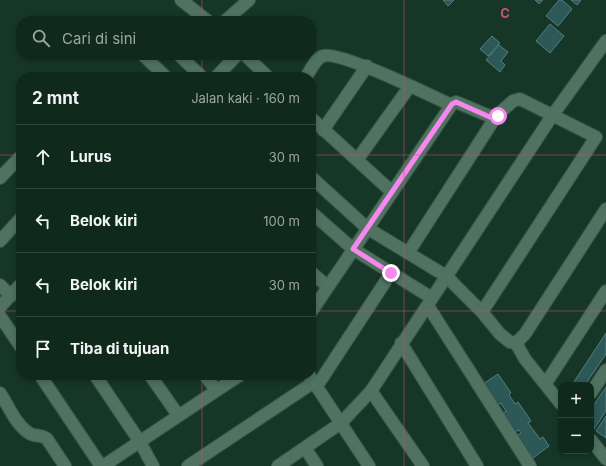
<!DOCTYPE html>
<html lang="id">
<head>
<meta charset="utf-8">
<style>
  :root { --surface:#10291d; --page:#1e352a; --text:#f1f3f6; --muted:#9ca6a4; --line:#30453b }
  body { margin:0; font-family:Inter,sans-serif; background:var(--page); color:var(--text) }
  .controls { position:absolute; right:12px; bottom:12px; display:grid; overflow:hidden; border-radius:8px; box-shadow:0 2px 6px #0003 }
  .controls button { width:36px; height:36px; display:grid; place-items:center; padding:0; border:0; border-bottom:1px solid var(--line); background:var(--surface); color:var(--text); font:20px sans-serif }
  .stop { position:absolute; width:12px; height:12px; margin:-9px; border:3px solid #f688ed; border-radius:50%; background:#fff }
  .stop.end { background:#f688ed; border-color:#fff; box-shadow:0 1px 4px #0008 }
  .list { margin:0; padding:0; list-style:none }
  h2 { display:flex; justify-content:space-between; align-items:center; height:52px; margin:0; padding:0 16px; font-size:17px }
  h2 small { font-size:13px; font-weight:400; color:var(--muted) }
  .list li { display:grid; grid-template-columns:26px 1fr auto; gap:12px; align-items:center; box-sizing:border-box; height:64px; padding:0 16px; border-top:1px solid var(--line) }
  .list b { display:block; font-size:15px; white-space:nowrap }
  .list em { font-size:13px; font-style:normal; color:var(--muted) }
  .icon { flex:none; width:22px; height:22px; fill:none; stroke:currentColor; stroke-width:2; stroke-linecap:round; stroke-linejoin:round }
  .map { position:relative; flex:none; width:606px; height:466px; overflow:hidden }
  .search { position:absolute; background:var(--surface); box-shadow:0 2px 6px #0003; left:16px; top:16px; width:300px; height:44px; display:flex; align-items:center; gap:10px; box-sizing:border-box; padding:0 14px; border-radius:16px; color:var(--muted); font-size:15px }
  .panel { position:absolute; background:var(--surface); box-shadow:0 2px 6px #0003; left:16px; top:72px; width:300px; height:308px; border-radius:16px }
  .map>svg:first-child { display:block }
</style>
</head>
<body>
<div class="map">
<svg width="606" height="466" viewBox="0 0 606 466">
  <rect width="100%" height="100%" fill="#163727"/>
  <g fill="#2c5858" stroke="#527f7e">
    <polygon points="443,0 454,0 448,6"/>
    <polygon points="535,0 543,0 539,4"/>
    <polygon points="559,0 562,0 572,9 558,26 546,16"/>
    <polygon points="571,0 581,0 577,5"/>
    <polygon points="550,24 564,36 550,53 536,41"/>
    <polygon points="492,36 500,43 488,56 480,49"/>
    <polygon points="499,45 508,52 501,61 505,65 500,72 486,60"/>
    <polygon points="606,333 606,354 585,385 572,385"/>
    <polygon points="498,374 511,393 509,395 515,404 518,402 531,421 528,423 540,439 543,437 549,446 533,458 517,436 521,433 519,430 515,432 503,414 506,411 501,403 498,405 483,384"/>
    <polygon points="606,387 606,411 594,429 591,427 591,409"/>
    <polygon points="606,416 606,438 596,431"/>
  </g>
  <g fill="none" stroke-linecap="round" stroke-linejoin="round">
    <defs>
      <g id="street">
        <polyline points="181,0 208,21"/>
        <polyline points="225,21 249,0"/>
        <polyline points="143,55 166,77"/>
        <polyline points="179,55 202,77"/>
        <polyline points="245,55 268,77"/>
        <polyline points="216,77 237,55"/>
        <path d="M306,77C310,71 316,58 323,56C338,50 432,96 451,105"/>
        <polyline points="311,118 392,192"/>
        <polyline points="323,130 367,66"/>
        <polyline points="357,160 410,86"/>
        <polyline points="311,177 367,228 446,276 482,312 500,334 510,342 516,343 525,334 606,209"/>
        <polyline points="0,178 21,156"/>
        <polyline points="311,212 353,249 432,298"/>
        <polyline points="0,241 21,218"/>
        <polyline points="408,253 495,118"/>
        <polyline points="311,272 327,286"/>
        <polyline points="0,285 11,296"/>
        <polyline points="428,306 530,466"/>
        <polyline points="0,307 21,284"/>
        <polyline points="311,312 452,104 456,102 494,118 513,101 520,99 596,137 482,312"/>
        <polyline points="0,316 21,347"/>
        <polyline points="401,343 477,466"/>
        <polyline points="516,343 525,359 561,404"/>
        <polyline points="40,375 101,466"/>
        <polyline points="95,375 140,442 153,466"/>
        <polyline points="150,375 178,415"/>
        <polyline points="205,375 216,390"/>
        <polyline points="309,375 369,466"/>
        <polyline points="546,383 606,291"/>
        <polyline points="317,386 391,273"/>
        <polyline points="371,391 423,466"/>
        <path d="M0,393C8,405 16,425 29,433C34,437 41,434 47,439L65,466"/>
        <polyline points="591,393 606,370"/>
        <polyline points="591,440 606,459"/>
        <polyline points="305,448 317,466"/>
        <polyline points="103,466 240,375"/>
        <polyline points="188,466 314,382"/>
        <polyline points="278,466 341,423 371,391 552,116 606,41"/>
      </g>
    </defs>
    <use href="#street" stroke="#3a5548" stroke-width="14"/>
    <use href="#street" stroke="#507260" stroke-width="12"/>
  </g>
  <g fill="none" stroke-linecap="round" stroke-linejoin="round">
    <polyline stroke="#f688ed" stroke-width="5" points="391,273 353,249 452,104 456,102 492,118 498,116"/>
  </g>
  <path fill="none" stroke="#c94e7e" stroke-width="1" stroke-opacity="0.55" d="M202,0V21M404,0V466M202,55V77M0,155H21M311,155H606M0,311H21M311,311H606M202,375V466"/>
  <g font-size="13" text-anchor="middle" font-weight="bold" fill="#c94e7e" stroke="#163727" stroke-width="3" stroke-linejoin="round" paint-order="stroke">
    <text x="505" y="18">C</text>
  </g>
</svg>
<div class="controls">
<button>+</button>
<button>−</button>
</div>
<div class="stop" style="left:498px;top:116px"></div>
<div class="stop end" style="left:391px;top:273px"></div>
<div class="search"><svg class="icon" aria-label="search" viewBox="0 0 24 24"><circle cx="10" cy="10" r="6"/><path d="M15 15l6 6"/></svg>Cari di sini</div>
<section class="panel">
<h2>2 mnt<small>Jalan kaki · 160 m</small></h2>
<ul class="list">
<li><svg class="icon" aria-label="ahead" viewBox="0 0 24 24"><path d="M12 20V5M6 11l6-6 6 6"/></svg><div><b>Lurus</b></div><em>30 m</em></li>
<li><svg class="icon" aria-label="left" viewBox="0 0 24 24"><path d="M17 20v-9H6M10 6l-5 5 5 5"/></svg><div><b>Belok kiri</b></div><em>100 m</em></li>
<li><svg class="icon" aria-label="left" viewBox="0 0 24 24"><path d="M17 20v-9H6M10 6l-5 5 5 5"/></svg><div><b>Belok kiri</b></div><em>30 m</em></li>
<li><svg class="icon" aria-label="arrive" viewBox="0 0 24 24"><path d="M6 21V4h12l-3 4 3 4H6"/></svg><div><b>Tiba di tujuan</b></div></li>
</ul>
</section>
</div>
</body>
</html>
